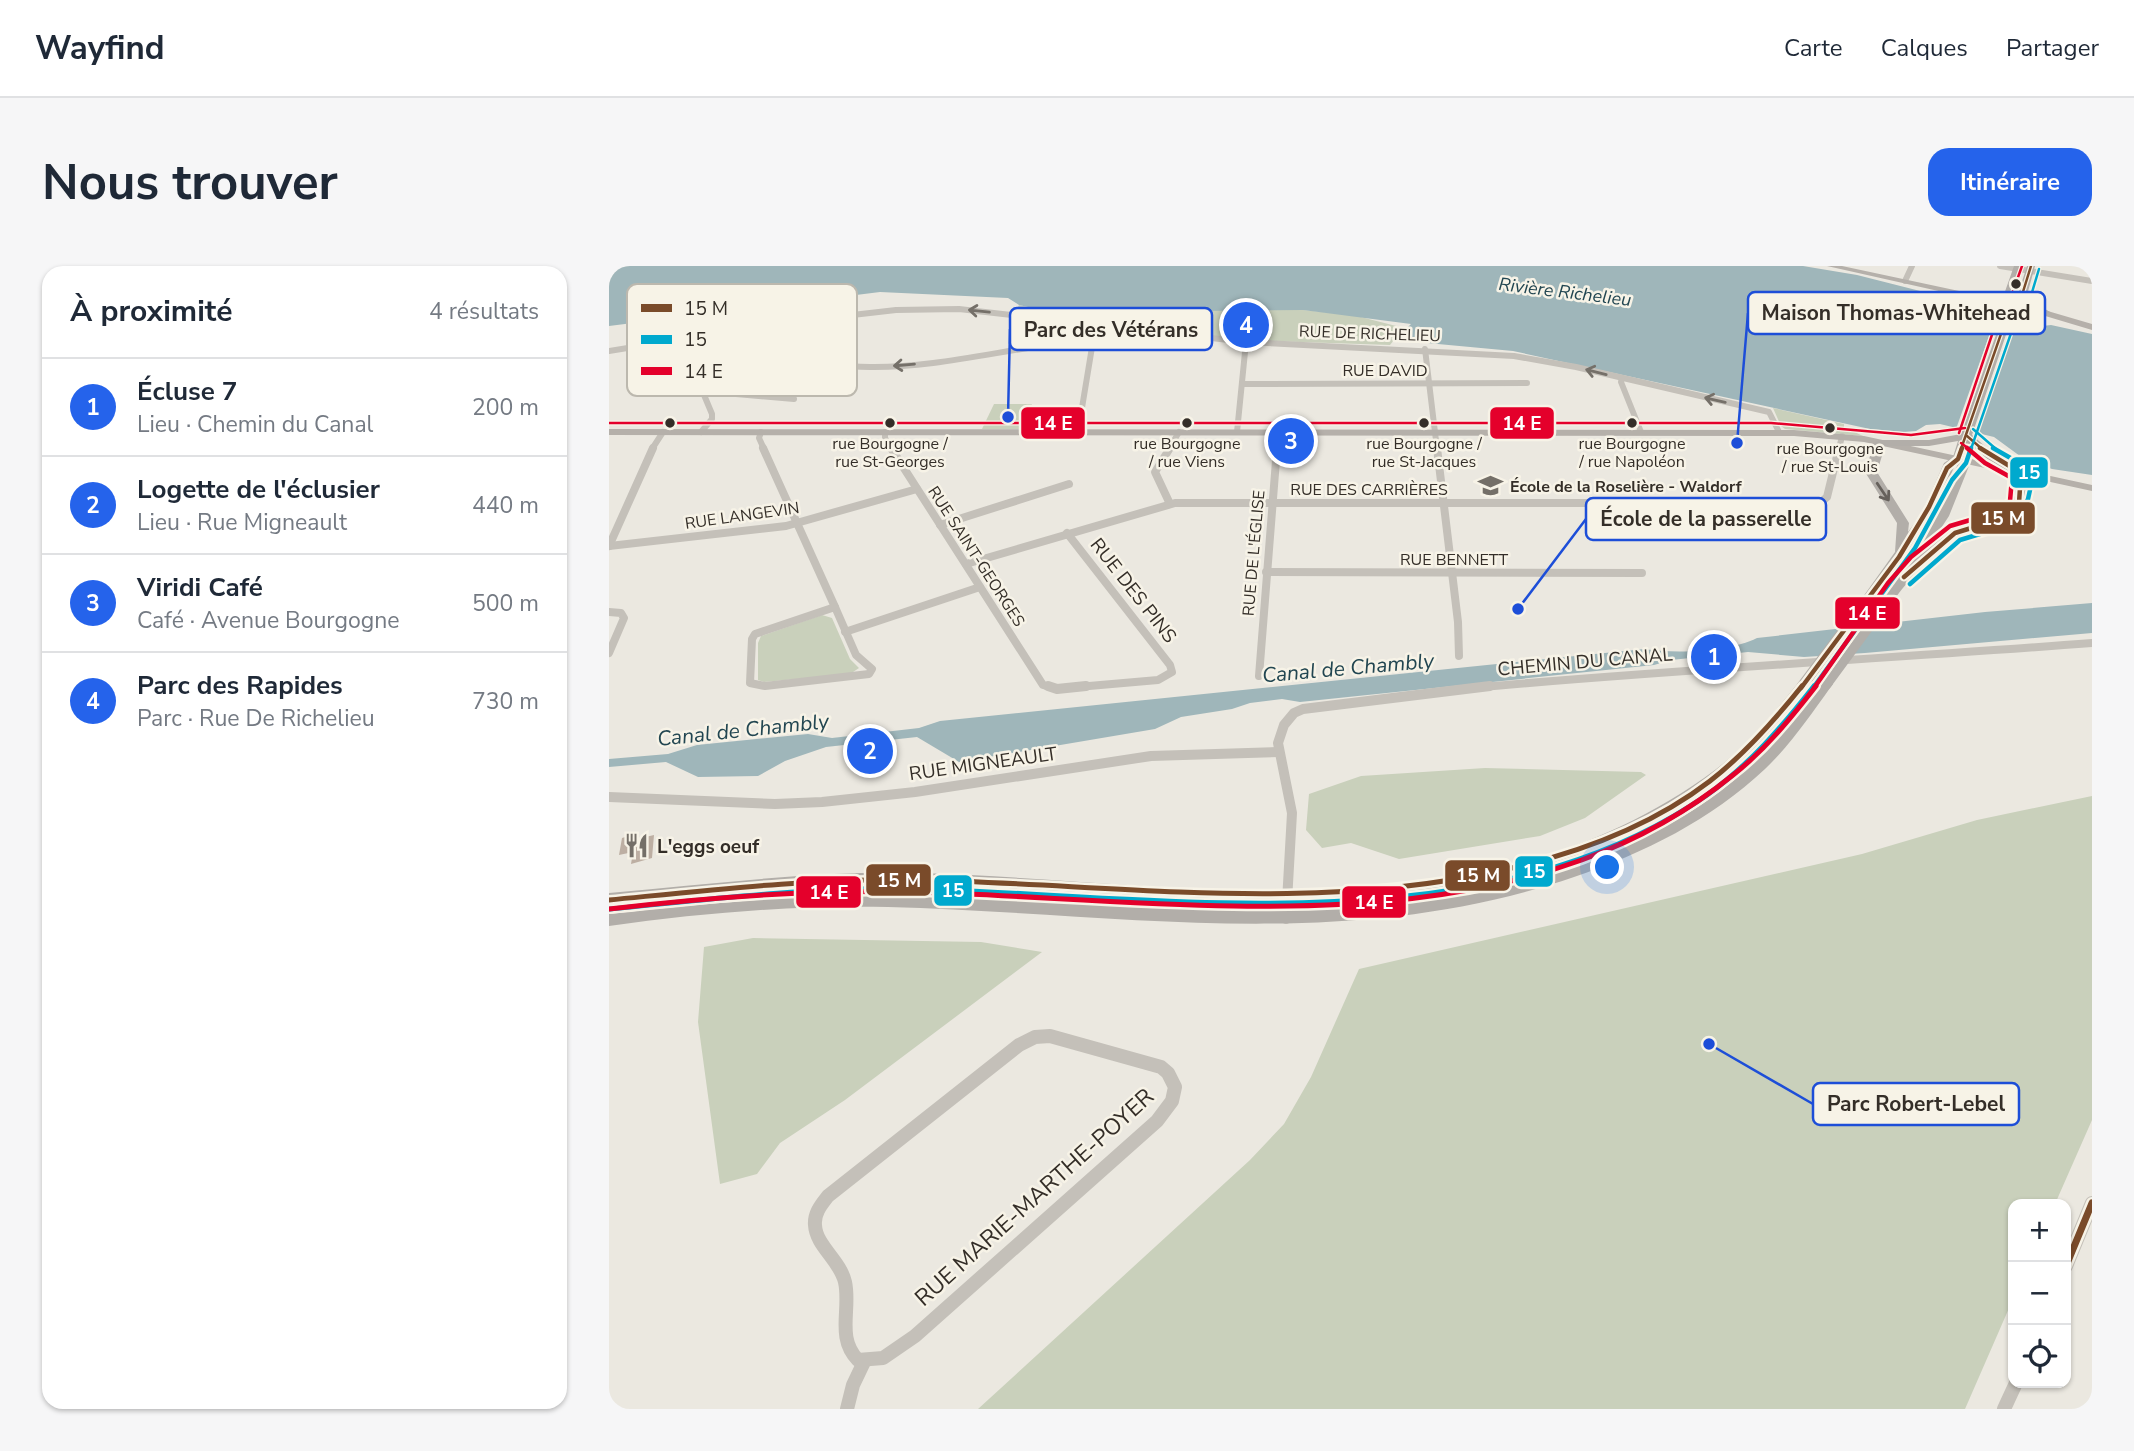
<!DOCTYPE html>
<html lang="fr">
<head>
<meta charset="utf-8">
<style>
  :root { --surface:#fff; --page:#f6f6f7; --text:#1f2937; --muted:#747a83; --line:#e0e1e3; --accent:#2563eb }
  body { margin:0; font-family:"Nunito Sans",sans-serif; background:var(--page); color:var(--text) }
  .controls { position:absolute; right:21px; bottom:21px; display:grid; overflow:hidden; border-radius:14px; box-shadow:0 2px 5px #0004 }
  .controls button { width:63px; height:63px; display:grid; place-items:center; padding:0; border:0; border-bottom:2px solid var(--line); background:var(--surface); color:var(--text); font:35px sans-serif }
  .you { position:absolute; left:999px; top:602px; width:24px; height:24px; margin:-18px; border:5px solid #fff; border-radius:50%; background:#1a73e8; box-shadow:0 0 0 10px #1a73e833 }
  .badge { display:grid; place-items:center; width:46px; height:46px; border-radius:50%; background:var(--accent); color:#fff; font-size:23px; font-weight:700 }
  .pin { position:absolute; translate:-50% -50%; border:4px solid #fff; box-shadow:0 2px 7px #0006 }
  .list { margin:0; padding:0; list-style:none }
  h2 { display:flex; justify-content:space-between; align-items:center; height:91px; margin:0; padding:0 28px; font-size:30px }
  h2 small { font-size:23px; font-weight:400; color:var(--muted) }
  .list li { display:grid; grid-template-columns:46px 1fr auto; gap:21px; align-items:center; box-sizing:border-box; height:98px; padding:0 28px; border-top:2px solid var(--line) }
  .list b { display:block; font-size:26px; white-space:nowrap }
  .list p { margin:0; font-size:23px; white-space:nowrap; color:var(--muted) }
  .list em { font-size:23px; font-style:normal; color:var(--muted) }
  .icon { flex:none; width:38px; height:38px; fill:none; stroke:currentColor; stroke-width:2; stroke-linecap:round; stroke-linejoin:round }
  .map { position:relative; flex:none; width:1483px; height:1143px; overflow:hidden; border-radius:21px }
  header { display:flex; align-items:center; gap:42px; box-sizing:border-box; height:98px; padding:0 35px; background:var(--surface); border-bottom:2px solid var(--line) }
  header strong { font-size:33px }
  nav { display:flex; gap:38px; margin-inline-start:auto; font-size:24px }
  .intro { display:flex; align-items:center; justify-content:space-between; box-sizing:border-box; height:168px; padding:0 42px }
  h1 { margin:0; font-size:49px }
  .button { padding:18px 32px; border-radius:21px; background:var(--accent); color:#fff; font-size:24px; font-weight:700 }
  main { display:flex; gap:42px; padding:0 42px }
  aside { flex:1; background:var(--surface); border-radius:21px; box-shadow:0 2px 5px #0004 }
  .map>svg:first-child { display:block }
</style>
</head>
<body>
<header>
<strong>Wayfind</strong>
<nav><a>Carte</a><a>Calques</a><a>Partager</a></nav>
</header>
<div class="intro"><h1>Nous trouver</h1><a class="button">Itinéraire</a></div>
<main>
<aside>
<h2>À proximité<small>4 résultats</small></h2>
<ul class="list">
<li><span class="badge">1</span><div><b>Écluse 7</b><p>Lieu · Chemin du Canal</p></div><em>200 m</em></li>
<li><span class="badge">2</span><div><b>Logette de l'éclusier</b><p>Lieu · Rue Migneault</p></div><em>440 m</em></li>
<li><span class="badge">3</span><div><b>Viridi Café</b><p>Café · Avenue Bourgogne</p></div><em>500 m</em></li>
<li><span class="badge">4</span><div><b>Parc des Rapides</b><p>Parc · Rue De Richelieu</p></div><em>730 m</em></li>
</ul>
</aside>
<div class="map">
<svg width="1483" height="1143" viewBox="0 0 1483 1143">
  <rect width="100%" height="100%" fill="#ebe8e0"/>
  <g fill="#c9d0bb">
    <polygon points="410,39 446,47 484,47 512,42 540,44 694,44 744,49 795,62 782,73 785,74 781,79 630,74 405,48"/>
    <polygon points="385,138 423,138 412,163 373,163"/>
    <polygon points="1164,142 1235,158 1235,161 1254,170 1176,163 1172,160"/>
    <polygon points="213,349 223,352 241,393 250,402 241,408 155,416 149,414 149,377 152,370"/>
    <polygon points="876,502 1032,506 1037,509 976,552 931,570 790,593 742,577 713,582 697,564 700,528 752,510"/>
    <polygon points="1483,530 1483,854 1446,938 1404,938 1404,1033 1356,1143 369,1143 641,894 675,858 702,811 750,703 1253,588 1368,554"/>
    <polygon points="144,672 372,676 433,686 236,834 171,877 148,908 111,918 89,756 95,681"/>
  </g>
  <g fill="#9fb6ba">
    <polygon points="0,0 1194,0 1248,9 1319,27 1383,57 1416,62 1442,59 1483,68 1483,209 1443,203 1415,193 1385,171 1331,158 1317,159 1307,165 1294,166 1261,163 904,85 786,74 802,58 694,44 585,45 512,42 484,47 446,47 410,39 399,32 271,26 0,60"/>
    <path d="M1483,337V367L1256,387L1195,391L1139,386L1062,394L1045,399L691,436L673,433L641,437L623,443L572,451L546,463L350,496L308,471L217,481L176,495L149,510L89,511L57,496L0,501V493L59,488L88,479L199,468L223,472L310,462L331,455L1035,383C1066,388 1121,386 1148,372L1376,346Z"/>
  </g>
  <polygon fill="#ebe8e0" points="1383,53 1406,57 1403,59 1368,172 1341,165 1347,163 1385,56"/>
  <polygon fill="#bdafa3" points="29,567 28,573 45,569 43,592 22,598 24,586 10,589 13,572"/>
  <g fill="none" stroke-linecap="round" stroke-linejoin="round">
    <g stroke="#c4c0b9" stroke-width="6">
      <polyline points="1391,0 1483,15"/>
      <polyline points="1296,15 1303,0"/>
      <polyline points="72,74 103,148 103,153 92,166"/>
      <path d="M75,79C139,74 197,100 261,101C335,102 409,79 484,74"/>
      <polyline points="816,83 828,183"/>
      <polyline points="0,85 165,58 287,44 350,43 637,76 905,90 967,101 1160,146 1170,166"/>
      <polyline points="1013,112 1012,116 1032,166"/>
      <polyline points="633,118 918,117"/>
      <polyline points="93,125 185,133"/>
      <polyline points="152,166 150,172 155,183"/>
      <polyline points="276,166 276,172 283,183"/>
      <polyline points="469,166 485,69"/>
      <polyline points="628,166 637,76"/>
      <polyline points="43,183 54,166"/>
      <polyline points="560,183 570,166"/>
      <polyline points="668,183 669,166"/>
      <polyline points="1230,183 1233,170"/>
    </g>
    <g stroke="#c4c0b9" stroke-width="8">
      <polyline points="154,182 226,341"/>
      <polyline points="282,182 434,419 445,422"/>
      <polyline points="561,182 546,206 561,238"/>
      <polyline points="828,182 849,356 850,390"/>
      <polyline points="331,259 460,218"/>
      <polyline points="0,280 177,260 308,223"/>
      <polyline points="0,280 44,182"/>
      <polyline points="357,298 566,237 1211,237 1218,231 1230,182"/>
      <polyline points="657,306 1033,307"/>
      <polygon points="226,341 247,389 263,403 260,408 156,420 141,417 143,373 146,368"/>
      <polyline points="0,346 12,347 15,352 0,387"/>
      <polyline points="236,366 371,321"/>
      <polyline points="650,410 668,182"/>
      <polyline points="457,422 549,414 563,406 561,399 458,267"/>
      <path d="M862,422C1069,403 1276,393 1483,377"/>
    </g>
    <g stroke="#c4c0b9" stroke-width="10">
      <polyline points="439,420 448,423 477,420"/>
      <polyline points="0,531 166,538 213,536 306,526 542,490 670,486"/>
      <polyline points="677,653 683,547 669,477 675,459 685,447 694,443 881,420"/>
    </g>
    <g stroke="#c4c0b9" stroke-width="14">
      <path d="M441,770L552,801L559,807L566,821L563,835L548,855L306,1070L274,1092L249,1094C227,1072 242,1043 236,1016C231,994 207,980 206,959C205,947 212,939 219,930L410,779L426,771Z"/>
      <polyline points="1457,1000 1483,937"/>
      <polyline points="238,1143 244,1119 255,1096"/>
      <polyline points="1395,1143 1407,1117"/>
    </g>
    <g fill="#b5b0aa" fill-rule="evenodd">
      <polygon points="1218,0 1233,0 1425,41 1483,58 1483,64 1423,46"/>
      <polygon points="0,163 1185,164 1255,170 1483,219 1483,225 1255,176 1185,170 0,169"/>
    </g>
    <g fill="#b2aea9" fill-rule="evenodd">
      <path d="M1405,0H1413L1403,34L1409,28L1418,0H1426L1418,29L1405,45L1436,43L1441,46L1436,49L1403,51L1363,169L1385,188L1416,204C1419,211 1419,218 1418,226C1415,265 1367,258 1342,276C1317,294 1296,317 1279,342H1269L1267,339L1328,250L1348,200L1346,199L1325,247L1258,345H1248L1246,342L1286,286L1288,257L1256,206L1265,177L1271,174H1320L1352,168L1394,49L1365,32L1373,30L1396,43L1398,40L1393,34ZM1349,175L1344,191L1335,197L1313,247L1299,266L1300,257L1268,206L1276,180H1320ZM1360,178L1377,192L1406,209L1404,237L1390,249L1340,266L1319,282L1340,250L1360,200L1355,193Z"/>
      <path d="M1216,413L1221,414L1224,418L1221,422C1201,450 1181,479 1156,503C1102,554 1035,587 965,611C737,689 513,647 279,641C186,639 93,647 0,660V644C105,631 210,623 315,627C533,636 750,669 961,598C1028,576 1093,542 1145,494C1170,470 1190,442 1211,414Z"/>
      <path d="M1194,416L1199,417L1202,421L1199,425C1177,453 1154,481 1127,505C1078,547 1015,577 954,597C734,670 534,627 311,621C207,619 103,632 0,641V627C104,618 209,604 314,607C581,616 874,676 1106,504C1138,480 1164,448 1189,417Z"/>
    </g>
    <g stroke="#b2aea9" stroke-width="13">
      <polyline points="1216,418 1274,339"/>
      <polyline points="1194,421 1253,342"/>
    </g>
    <defs>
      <g id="bus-1-far3">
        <polyline points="1358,170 1373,183"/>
        <polyline points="1352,183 1401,42 1413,29 1422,0"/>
      </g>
      <g id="bus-1-far2">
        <polyline points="1295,311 1346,267 1395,252 1410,237 1412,207 1371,182"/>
        <polyline points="1192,422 1290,291 1320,241 1338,202 1349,193 1353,182"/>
      </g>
      <path id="bus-1-far1" d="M0,634C102,624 205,612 309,614C506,618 698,648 894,604C967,588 1041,561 1101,515C1136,488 1165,455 1193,420"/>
      <polyline id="bus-1" points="1457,1000 1483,937"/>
      <g id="bus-2-far2">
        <polyline points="1364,163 1387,183"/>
        <polyline points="1362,183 1409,47 1421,33 1430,3"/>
      </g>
      <g id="bus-2-far1">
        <polyline points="1301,318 1351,274 1394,261 1410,250 1419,233 1421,224 1419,202 1384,182"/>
        <polyline points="1204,422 1306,282 1343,214 1357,197 1362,182"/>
      </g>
      <path id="bus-2" d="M1,643C105,633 209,620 313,623C564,631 878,681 1098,529C1140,499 1173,461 1205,420"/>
      <g id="bus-3-far2">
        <polyline points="0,157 1162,157 1302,169 1356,162"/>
        <polyline points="1350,167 1394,36 1403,28 1413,0"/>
        <polyline points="1352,177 1360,183"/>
      </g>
      <polyline id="bus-3-far1" points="1205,422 1279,317 1302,291 1341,260 1385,247 1401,235 1403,212 1376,197 1358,182"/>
      <path id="bus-3" d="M0,643C102,631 204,623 307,626C572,633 901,691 1124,509C1156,484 1182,452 1207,420"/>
    </defs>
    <use href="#bus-1-far3" stroke="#f7f3e7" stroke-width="5"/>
    <use href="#bus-1-far2" stroke="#f7f3e7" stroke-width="9"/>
    <use href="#bus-1-far1" stroke="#f7f3e7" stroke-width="10"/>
    <use href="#bus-1" stroke="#f7f3e7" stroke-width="12"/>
    <use href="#bus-2-far2" stroke="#f7f3e7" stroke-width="5"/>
    <use href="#bus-2-far1" stroke="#f7f3e7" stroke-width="9"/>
    <use href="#bus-2" stroke="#f7f3e7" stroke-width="10"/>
    <use href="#bus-3-far2" stroke="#f7f3e7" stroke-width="5"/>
    <use href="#bus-3-far1" stroke="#f7f3e7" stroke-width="9"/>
    <use href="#bus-3" stroke="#f7f3e7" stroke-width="10"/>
    <use href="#bus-1-far3" stroke="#7a4b2a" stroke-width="2.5"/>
    <use href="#bus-1-far2" stroke="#7a4b2a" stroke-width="4.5"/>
    <use href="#bus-1-far1" stroke="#7a4b2a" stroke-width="5"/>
    <use href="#bus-1" stroke="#7a4b2a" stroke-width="7"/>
    <use href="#bus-2-far2" stroke="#00a9ce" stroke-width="2.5"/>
    <use href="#bus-2-far1" stroke="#00a9ce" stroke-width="4.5"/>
    <use href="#bus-2" stroke="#00a9ce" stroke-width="5"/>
    <use href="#bus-3-far2" stroke="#e4002b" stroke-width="2.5"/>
    <use href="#bus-3-far1" stroke="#e4002b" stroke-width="4.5"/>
    <use href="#bus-3" stroke="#e4002b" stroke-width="5"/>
  </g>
  <defs><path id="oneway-shaft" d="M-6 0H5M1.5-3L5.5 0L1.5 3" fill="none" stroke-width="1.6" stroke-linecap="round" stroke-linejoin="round" transform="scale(1.75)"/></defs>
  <g stroke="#757069">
    <use href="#oneway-shaft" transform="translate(370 45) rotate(-174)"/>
    <use href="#oneway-shaft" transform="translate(295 99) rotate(175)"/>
    <use href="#oneway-shaft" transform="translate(987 106) rotate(-166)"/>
    <use href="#oneway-shaft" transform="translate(1106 134) rotate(-167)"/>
  </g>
  <use stroke="#66615c" href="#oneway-shaft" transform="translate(1274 226) rotate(56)"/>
  <defs>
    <symbol id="school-bare" viewBox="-9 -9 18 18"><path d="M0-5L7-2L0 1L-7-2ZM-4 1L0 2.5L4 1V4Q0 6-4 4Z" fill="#746f68" stroke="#f7f3e7" stroke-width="2.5" paint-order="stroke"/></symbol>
    <symbol id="restaurant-bare" viewBox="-9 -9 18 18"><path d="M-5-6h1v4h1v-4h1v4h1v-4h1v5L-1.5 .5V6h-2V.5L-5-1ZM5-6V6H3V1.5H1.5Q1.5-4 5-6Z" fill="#746f68" stroke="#f7f3e7" stroke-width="2.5" paint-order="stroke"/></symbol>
  </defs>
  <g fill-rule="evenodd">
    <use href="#school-bare" x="864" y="202" width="35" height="35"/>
    <use href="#restaurant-bare" x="10" y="562" width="35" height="35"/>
  </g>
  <g fill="#342e28" stroke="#f7f3e7" stroke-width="2.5">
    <circle cx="1407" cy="18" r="6"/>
    <circle cx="61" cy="157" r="6"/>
    <circle cx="281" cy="157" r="6"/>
    <circle cx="578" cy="157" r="6"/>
    <circle cx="815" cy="157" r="6"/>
    <circle cx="1023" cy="157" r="6"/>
    <circle cx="1221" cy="162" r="6"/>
  </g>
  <g text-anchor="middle" stroke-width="5" stroke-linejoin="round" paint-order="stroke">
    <g font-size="16" fill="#342e28" stroke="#f7f3e7">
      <text transform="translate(761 67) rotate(2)" y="6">RUE DE RICHELIEU</text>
      <text x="776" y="110">RUE DAVID</text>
      <text x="760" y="229">RUE DES CARRIÈRES</text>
      <text transform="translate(133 249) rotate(-8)" y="6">RUE LANGEVIN</text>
      <text transform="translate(644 287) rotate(-85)" y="6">RUE DE L'ÉGLISE</text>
      <text transform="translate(368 290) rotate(57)" y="6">RUE SAINT-GEORGES</text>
      <text x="845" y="299">RUE BENNETT</text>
    </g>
    <g font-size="16" fill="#342e28" stroke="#f7f3e7">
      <text x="281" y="183">rue Bourgogne /<tspan x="281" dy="18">rue St-Georges</tspan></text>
      <text x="578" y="183">rue Bourgogne<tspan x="578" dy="18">/ rue Viens</tspan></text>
      <text x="815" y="183">rue Bourgogne /<tspan x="815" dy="18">rue St-Jacques</tspan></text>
      <text x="1023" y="183">rue Bourgogne<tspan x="1023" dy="18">/ rue Napoléon</tspan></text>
      <text x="1221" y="188">rue Bourgogne<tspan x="1221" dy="18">/ rue St-Louis</tspan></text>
    </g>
    <g font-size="16" font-weight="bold" fill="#342e28" stroke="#f7f3e7" text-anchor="start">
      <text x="901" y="226">École de la Roselière - Waldorf</text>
    </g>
    <g font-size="18" font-style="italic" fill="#224651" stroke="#f7f3e7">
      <text transform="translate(956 26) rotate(7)" y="6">Rivière Richelieu</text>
    </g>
    <g font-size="19" fill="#342e28" stroke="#f7f3e7">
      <text transform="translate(525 324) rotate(52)" y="7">RUE DES PINS</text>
      <text transform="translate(976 395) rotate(-5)" y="7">CHEMIN DU CANAL</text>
      <text transform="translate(374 497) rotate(-8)" y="7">RUE MIGNEAULT</text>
    </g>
    <g font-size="19" font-weight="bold" fill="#342e28" stroke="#f7f3e7" text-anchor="start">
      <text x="48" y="587">L'eggs oeuf</text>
    </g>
    <g font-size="21" font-style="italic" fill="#224651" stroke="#f7f3e7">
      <text transform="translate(739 402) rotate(-5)" y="7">Canal de Chambly</text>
      <text transform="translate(134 464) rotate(-6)" y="7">Canal de Chambly</text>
    </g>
    <g font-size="23" fill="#342e28" stroke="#f7f3e7">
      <text transform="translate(425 931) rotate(-42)" y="8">RUE MARIE-MARTHE-POYER</text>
    </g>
  </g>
  <rect x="18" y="18" width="230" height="112" rx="10" fill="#f7f3e7" stroke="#bcb8ae" stroke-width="2"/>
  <rect x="32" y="38" width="31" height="8" fill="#7a4b2a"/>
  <rect x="32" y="69" width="31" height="9" fill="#00a9ce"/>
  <rect x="32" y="101" width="31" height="8" fill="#e4002b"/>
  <g font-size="19" fill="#342e28">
    <text x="75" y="49">15 M</text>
    <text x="75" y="80">15</text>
    <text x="75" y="112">14 E</text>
  </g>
  <path fill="none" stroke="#1d4ed8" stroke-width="2.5" d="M1128 177L1139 47M399 151L401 63M909 343L977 253M1100 778L1204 838"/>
  <g fill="#1d4ed8" stroke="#f7f3e7" stroke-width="2.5">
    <circle cx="1128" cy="177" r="7"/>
    <circle cx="399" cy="151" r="7"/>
    <circle cx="909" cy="343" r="7"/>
    <circle cx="1100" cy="778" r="7"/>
  </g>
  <g fill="#f7f3e7" stroke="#1d4ed8" stroke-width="2.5">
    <rect x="1139" y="26" width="297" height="42" rx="7"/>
    <rect x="401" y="42" width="202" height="42" rx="7"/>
    <rect x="977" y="232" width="240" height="42" rx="7"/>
    <rect x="1204" y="817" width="206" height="42" rx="7"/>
  </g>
  <g font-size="21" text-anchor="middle" font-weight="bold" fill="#342e28">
    <text x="1287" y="54">Maison Thomas-Whitehead</text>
    <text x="502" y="71">Parc des Vétérans</text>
    <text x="1097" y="260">École de la passerelle</text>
    <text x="1307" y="845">Parc Robert-Lebel</text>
  </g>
  <g stroke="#f7f3e7" stroke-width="2.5">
    <rect x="411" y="140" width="66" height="34" rx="7" fill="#e4002b"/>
    <rect x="880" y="140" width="66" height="34" rx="7" fill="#e4002b"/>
    <rect x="1400" y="190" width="40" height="33" rx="7" fill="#00a9ce"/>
    <rect x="1361" y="235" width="66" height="34" rx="7" fill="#7a4b2a"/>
    <rect x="1225" y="330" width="67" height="34" rx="7" fill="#e4002b"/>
    <rect x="905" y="589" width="40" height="33" rx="7" fill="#00a9ce"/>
    <rect x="835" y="593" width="67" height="33" rx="7" fill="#7a4b2a"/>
    <rect x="256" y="597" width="67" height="34" rx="7" fill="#7a4b2a"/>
    <rect x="324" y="608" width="40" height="33" rx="7" fill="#00a9ce"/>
    <rect x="186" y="609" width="67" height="34" rx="7" fill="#e4002b"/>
    <rect x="732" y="619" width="66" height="34" rx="7" fill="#e4002b"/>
  </g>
  <g font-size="19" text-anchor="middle" font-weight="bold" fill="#fff">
    <text x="444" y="164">14 E</text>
    <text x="913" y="164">14 E</text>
    <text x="1420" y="213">15</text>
    <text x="1394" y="259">15 M</text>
    <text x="1258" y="354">14 E</text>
    <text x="925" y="612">15</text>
    <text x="869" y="616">15 M</text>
    <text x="290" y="621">15 M</text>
    <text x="344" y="631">15</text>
    <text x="220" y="633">14 E</text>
    <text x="765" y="643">14 E</text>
  </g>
</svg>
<div class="controls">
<button>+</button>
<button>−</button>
<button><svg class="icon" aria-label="locate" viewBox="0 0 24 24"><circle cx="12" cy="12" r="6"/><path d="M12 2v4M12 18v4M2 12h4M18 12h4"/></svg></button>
</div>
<div class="you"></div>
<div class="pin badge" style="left:1105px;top:391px">1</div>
<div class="pin badge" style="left:261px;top:485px">2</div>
<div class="pin badge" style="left:682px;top:175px">3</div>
<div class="pin badge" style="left:637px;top:59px">4</div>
</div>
</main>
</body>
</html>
